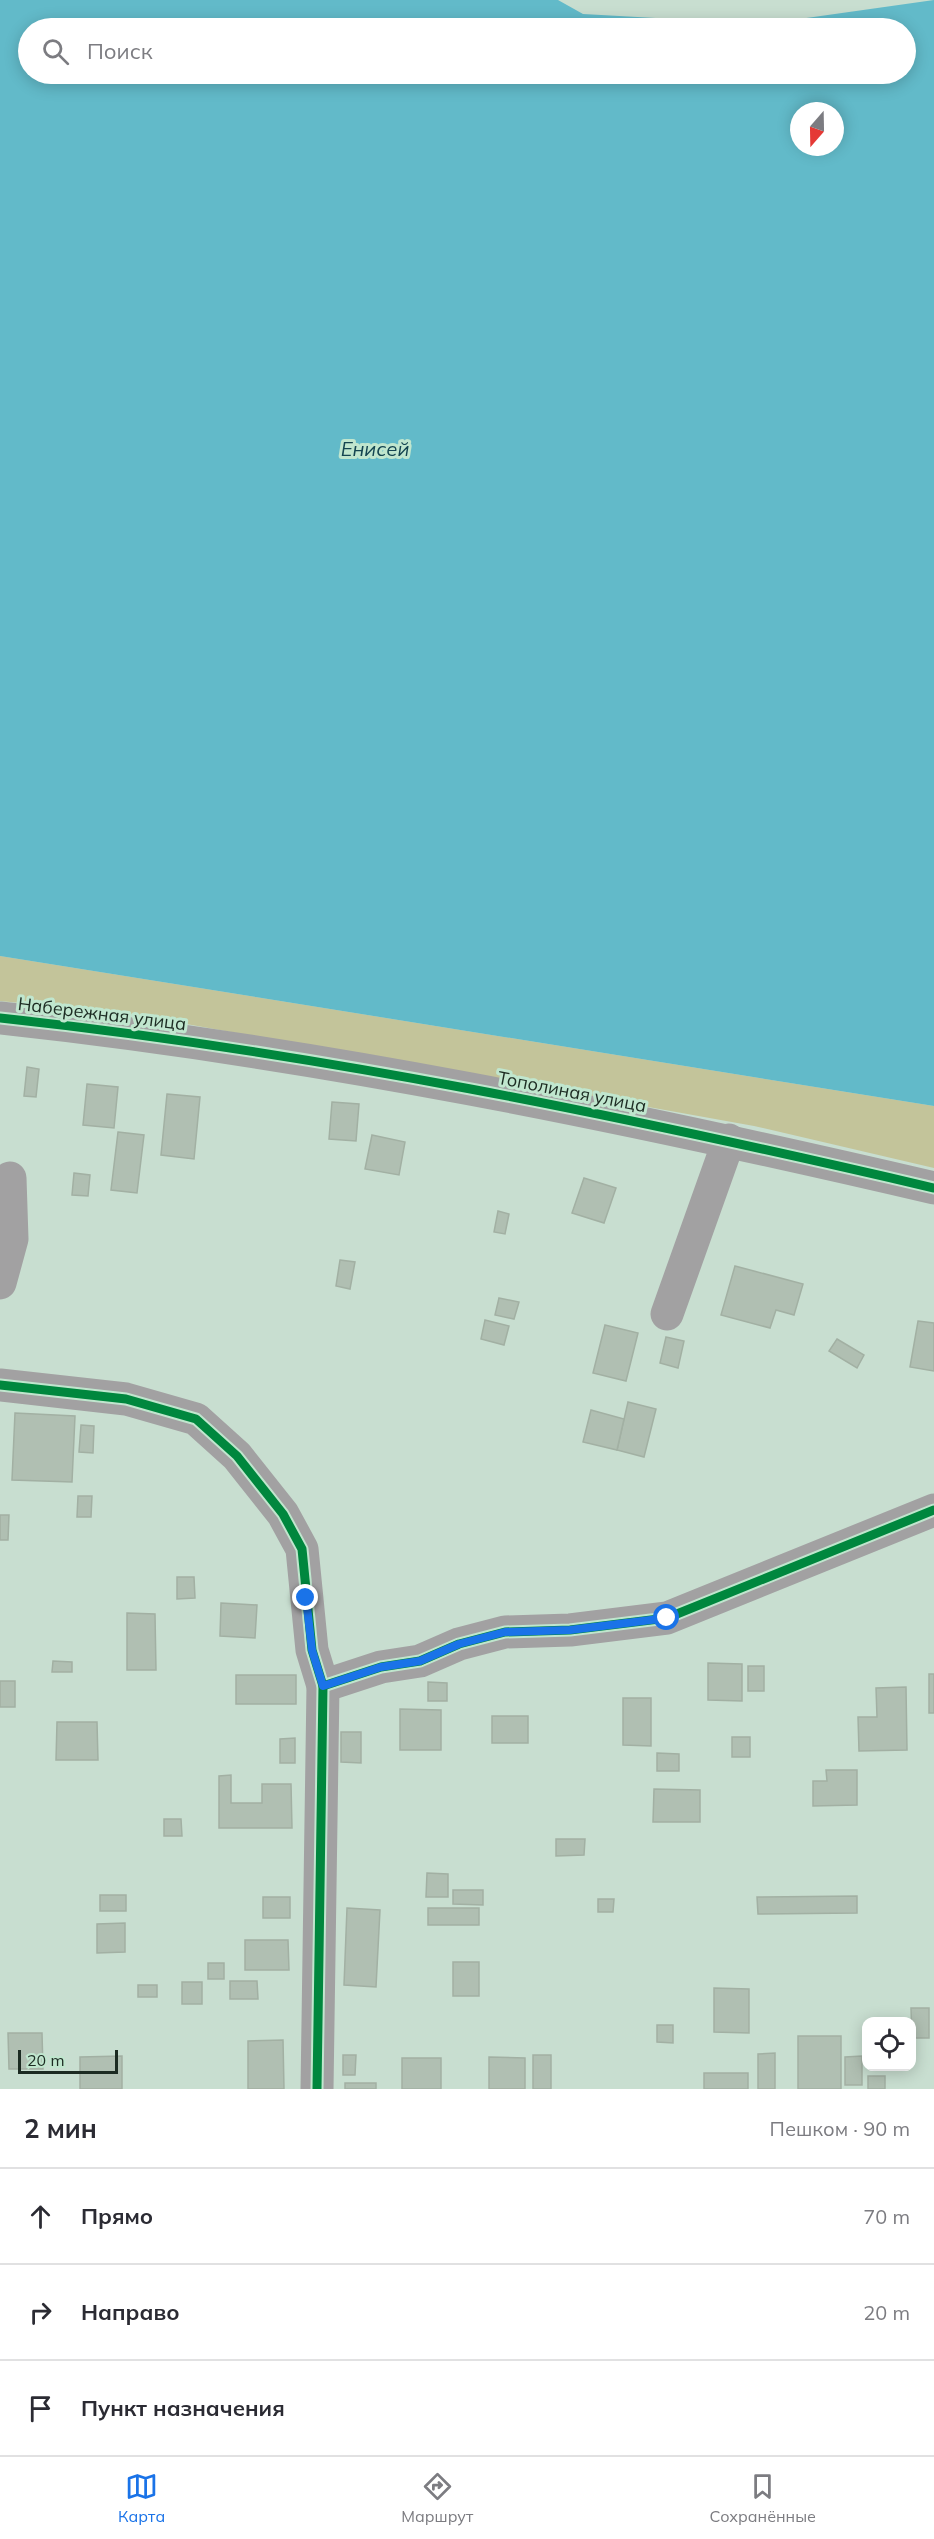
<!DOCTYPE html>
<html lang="ru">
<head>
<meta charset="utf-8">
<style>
  :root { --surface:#fff; --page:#f7f7f7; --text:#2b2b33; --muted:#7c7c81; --line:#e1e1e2; --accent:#1a73e8 }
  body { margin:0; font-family:Mulish,sans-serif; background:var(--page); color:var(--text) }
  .controls { position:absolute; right:18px; bottom:18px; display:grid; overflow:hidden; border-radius:12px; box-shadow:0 3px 15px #0003 }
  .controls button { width:54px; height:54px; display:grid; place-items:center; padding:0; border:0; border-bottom:2px solid var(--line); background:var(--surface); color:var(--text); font:30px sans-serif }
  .compass { position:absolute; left:790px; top:102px; width:54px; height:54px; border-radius:50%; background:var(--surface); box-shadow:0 3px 15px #0003; rotate:200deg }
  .scale { position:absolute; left:18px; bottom:15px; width:100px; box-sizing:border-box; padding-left:6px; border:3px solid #1c2b22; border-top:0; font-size:16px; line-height:21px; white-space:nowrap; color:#1c2b22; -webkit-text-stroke:4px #c0e6ce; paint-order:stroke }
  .stop { position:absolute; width:18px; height:18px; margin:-14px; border:4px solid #1a73e8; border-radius:50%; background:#fff }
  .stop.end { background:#1a73e8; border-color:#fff; box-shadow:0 2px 6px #0008 }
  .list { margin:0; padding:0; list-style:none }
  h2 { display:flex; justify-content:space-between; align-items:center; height:78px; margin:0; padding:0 24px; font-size:26px }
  h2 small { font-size:20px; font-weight:400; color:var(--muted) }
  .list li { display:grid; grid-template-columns:39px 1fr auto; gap:18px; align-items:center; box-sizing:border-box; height:96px; padding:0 24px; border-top:2px solid var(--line) }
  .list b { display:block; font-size:22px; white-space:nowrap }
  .list em { font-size:20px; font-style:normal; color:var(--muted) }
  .icon { flex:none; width:33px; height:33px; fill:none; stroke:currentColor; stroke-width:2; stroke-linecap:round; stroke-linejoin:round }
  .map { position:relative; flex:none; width:934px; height:2089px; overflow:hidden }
  .search { position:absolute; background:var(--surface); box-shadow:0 3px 15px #0003; left:18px; right:18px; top:18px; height:66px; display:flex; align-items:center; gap:15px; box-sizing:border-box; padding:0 21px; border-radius:33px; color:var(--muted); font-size:22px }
  .sheet { height:366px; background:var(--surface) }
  nav { display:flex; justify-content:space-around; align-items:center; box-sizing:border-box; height:84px; border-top:2px solid var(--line); background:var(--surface); font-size:16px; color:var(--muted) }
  nav a { display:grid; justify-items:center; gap:3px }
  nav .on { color:var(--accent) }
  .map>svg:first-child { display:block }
</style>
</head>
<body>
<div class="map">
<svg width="934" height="2089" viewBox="0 0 934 2089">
  <rect width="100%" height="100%" fill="#c8ded0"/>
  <polygon fill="#c3c49a" points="0,956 934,1106 934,1168 754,1126 125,1013 0,1001"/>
  <path fill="#62bac9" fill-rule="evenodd" d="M0,0H558L583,14L764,24L934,0V1106L0,956ZM28,28H906V74H28ZM799,111H835V147H799Z"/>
  <g fill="#b0bfb2" stroke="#a2b0a3" stroke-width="1.5">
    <polygon points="27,1067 39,1069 36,1097 24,1096"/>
    <polygon points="87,1084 118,1087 114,1128 83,1125"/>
    <polygon points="167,1094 200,1097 194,1159 161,1155"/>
    <polygon points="332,1102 359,1104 356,1141 329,1139"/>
    <polygon points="118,1132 144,1135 137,1193 111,1190"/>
    <polygon points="372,1135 405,1142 399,1175 365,1169"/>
    <polygon points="74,1173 90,1175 88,1196 72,1195"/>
    <polygon points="584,1178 616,1188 604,1223 572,1213"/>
    <polygon points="498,1211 509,1214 505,1234 494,1232"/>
    <polygon points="340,1260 355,1262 350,1289 336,1286"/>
    <polygon points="735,1266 803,1284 794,1315 776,1310 770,1328 721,1315"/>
    <polygon points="499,1298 519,1302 514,1319 495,1315"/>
    <polygon points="485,1320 509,1326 504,1345 481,1339"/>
    <polygon points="918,1321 934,1323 934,1371 910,1367"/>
    <polygon points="605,1325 638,1333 626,1381 593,1373"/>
    <polygon points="666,1337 684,1341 678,1368 660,1363"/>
    <polygon points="837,1339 864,1355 857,1368 829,1351"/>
    <polygon points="628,1402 656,1409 644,1457 617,1450"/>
    <polygon points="591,1410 624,1419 617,1450 583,1442"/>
    <polygon points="15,1413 75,1416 72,1482 12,1480"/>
    <polygon points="81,1425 94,1426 93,1453 79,1452"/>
    <polygon points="78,1496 92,1496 91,1517 77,1517"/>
    <polygon points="0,1515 9,1515 8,1540 0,1540"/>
    <polygon points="177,1577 194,1577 195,1598 177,1599"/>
    <polygon points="221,1603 257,1605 255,1638 220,1636"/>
    <polygon points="127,1613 155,1614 156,1670 127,1670"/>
    <polygon points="53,1661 72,1662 72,1672 52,1672"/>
    <polygon points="708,1663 742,1664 742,1701 708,1700"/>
    <rect x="748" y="1666" width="16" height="25"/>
    <rect x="929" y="1674" width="5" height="39"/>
    <rect x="236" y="1675" width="60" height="29"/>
    <rect x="0" y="1681" width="15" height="26"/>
    <polygon points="428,1682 447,1683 447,1701 428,1701"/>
    <polygon points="906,1687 907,1750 859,1751 858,1717 877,1717 876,1688"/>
    <polygon points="623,1698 651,1698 651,1746 623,1745"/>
    <polygon points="400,1709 441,1710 441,1750 400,1750"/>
    <rect x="492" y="1716" width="36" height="27"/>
    <polygon points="57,1722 97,1722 98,1760 56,1760"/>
    <polygon points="341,1732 361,1732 361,1763 341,1762"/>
    <rect x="732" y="1737" width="18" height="20"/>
    <polygon points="295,1738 295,1763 280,1763 280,1739"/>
    <polygon points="657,1753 679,1754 679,1771 657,1771"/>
    <polygon points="826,1770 857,1770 857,1805 813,1806 813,1781 827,1781"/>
    <polygon points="231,1775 231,1803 262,1803 262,1784 291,1784 292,1828 219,1828 219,1776"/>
    <polygon points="654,1789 700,1790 700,1822 653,1822"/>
    <polygon points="164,1819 181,1819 182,1836 164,1836"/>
    <polygon points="556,1839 585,1839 584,1855 556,1856"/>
    <polygon points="427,1873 448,1874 448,1897 426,1897"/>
    <polygon points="453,1890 483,1890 483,1905 453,1904"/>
    <rect x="100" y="1895" width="26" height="16"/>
    <polygon points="857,1896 857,1913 758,1914 757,1897"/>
    <rect x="263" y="1897" width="27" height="21"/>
    <polygon points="598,1899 614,1899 613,1912 598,1912"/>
    <polygon points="347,1908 380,1910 376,1987 344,1985"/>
    <rect x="428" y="1908" width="51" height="17"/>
    <polygon points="125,1923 125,1952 97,1953 97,1924"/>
    <polygon points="245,1940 288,1940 289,1970 245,1970"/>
    <rect x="453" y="1962" width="26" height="34"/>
    <rect x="208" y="1963" width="16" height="16"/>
    <polygon points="230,1981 257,1981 258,1999 230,1999"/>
    <rect x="182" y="1982" width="20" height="22"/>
    <rect x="138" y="1985" width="19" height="12"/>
    <polygon points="714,1988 749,1989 749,2033 714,2032"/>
    <polygon points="911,2008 929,2008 929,2038 912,2038"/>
    <polygon points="657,2025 673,2025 673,2043 657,2042"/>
    <polygon points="8,2033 42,2033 43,2069 9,2069"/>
    <rect x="798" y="2036" width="43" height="53"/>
    <polygon points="283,2040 284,2089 248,2089 248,2041"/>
    <polygon points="775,2053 775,2089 758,2089 758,2054"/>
    <polygon points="343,2055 356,2055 355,2075 343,2075"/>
    <rect x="533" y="2055" width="18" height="34"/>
    <polygon points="122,2056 122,2089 80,2089 80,2057"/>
    <polygon points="862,2056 862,2085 845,2085 845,2057"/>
    <polygon points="489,2057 525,2058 525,2089 489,2089"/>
    <rect x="402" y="2058" width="39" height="31"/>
    <rect x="704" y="2073" width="44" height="16"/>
    <rect x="868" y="2076" width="17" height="13"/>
    <rect x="345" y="2083" width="31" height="6"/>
  </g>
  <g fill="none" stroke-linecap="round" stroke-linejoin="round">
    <g stroke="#a2a1a2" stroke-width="33">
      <path d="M0,1018C315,1052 625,1116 934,1188"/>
      <polyline points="0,1283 12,1239 10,1178"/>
      <polyline points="667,1314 729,1140"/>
      <polyline points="0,1385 126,1399 196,1419 237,1456 283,1514 302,1549 312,1650 323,1686 317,2089"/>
      <polyline points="323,1686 381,1667 420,1661 459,1644 505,1632 570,1630 667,1618 934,1510"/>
    </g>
    <defs>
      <g id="cycleway">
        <path d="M0,1018C315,1052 625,1116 934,1188"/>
        <polyline points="0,1385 126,1399 196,1419 237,1456 283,1514 302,1549 312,1650 323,1686 317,2089"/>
        <polyline points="323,1686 381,1667 420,1661 459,1644 505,1632 570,1630 667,1618 934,1510"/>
      </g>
    </defs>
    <use href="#cycleway" stroke="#c0e6ce" stroke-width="13"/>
    <use href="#cycleway" stroke="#00873e" stroke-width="9"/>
  </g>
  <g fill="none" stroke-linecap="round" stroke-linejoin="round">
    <polyline stroke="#1a73e8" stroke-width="8" points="306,1598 312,1650 323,1686 381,1667 420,1661 459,1644 505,1632 570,1630 667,1618"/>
  </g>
  <g text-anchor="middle" stroke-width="6" stroke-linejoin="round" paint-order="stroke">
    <g font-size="18" fill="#1c2b22" stroke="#c0e6ce">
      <text transform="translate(102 1014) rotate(7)" y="6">Набережная улица</text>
      <text transform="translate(572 1092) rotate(11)" y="6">Тополиная улица</text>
    </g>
    <g font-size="20" font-style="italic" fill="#144551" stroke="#c0e6ce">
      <text x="375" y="456">Енисей</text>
    </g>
  </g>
</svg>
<div class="controls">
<button><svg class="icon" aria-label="locate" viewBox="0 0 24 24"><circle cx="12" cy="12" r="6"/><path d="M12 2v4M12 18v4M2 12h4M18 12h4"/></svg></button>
</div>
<svg class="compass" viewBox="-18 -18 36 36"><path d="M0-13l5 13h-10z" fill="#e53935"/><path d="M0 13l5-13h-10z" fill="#7c7c81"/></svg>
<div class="scale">20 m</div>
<div class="stop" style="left:667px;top:1618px"></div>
<div class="stop end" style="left:306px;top:1598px"></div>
<div class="search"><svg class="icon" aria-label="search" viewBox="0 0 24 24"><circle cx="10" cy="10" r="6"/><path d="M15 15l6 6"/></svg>Поиск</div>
</div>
<section class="sheet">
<h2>2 мин<small>Пешком · 90 m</small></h2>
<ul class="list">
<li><svg class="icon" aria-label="ahead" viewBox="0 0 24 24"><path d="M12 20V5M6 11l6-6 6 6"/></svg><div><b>Прямо</b></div><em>70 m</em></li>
<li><svg class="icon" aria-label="right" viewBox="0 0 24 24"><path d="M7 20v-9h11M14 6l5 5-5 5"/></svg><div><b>Направо</b></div><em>20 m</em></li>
<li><svg class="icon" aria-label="arrive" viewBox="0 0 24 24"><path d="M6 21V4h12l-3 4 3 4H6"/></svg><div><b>Пункт назначения</b></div></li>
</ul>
</section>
<nav>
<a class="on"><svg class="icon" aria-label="map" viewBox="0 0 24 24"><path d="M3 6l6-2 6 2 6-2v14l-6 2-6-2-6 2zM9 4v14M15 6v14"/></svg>Карта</a>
<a><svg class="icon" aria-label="directions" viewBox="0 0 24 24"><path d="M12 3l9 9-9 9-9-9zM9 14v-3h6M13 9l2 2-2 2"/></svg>Маршрут</a>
<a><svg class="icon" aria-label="saved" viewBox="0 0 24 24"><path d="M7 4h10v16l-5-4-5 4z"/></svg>Сохранённые</a>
</nav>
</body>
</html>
